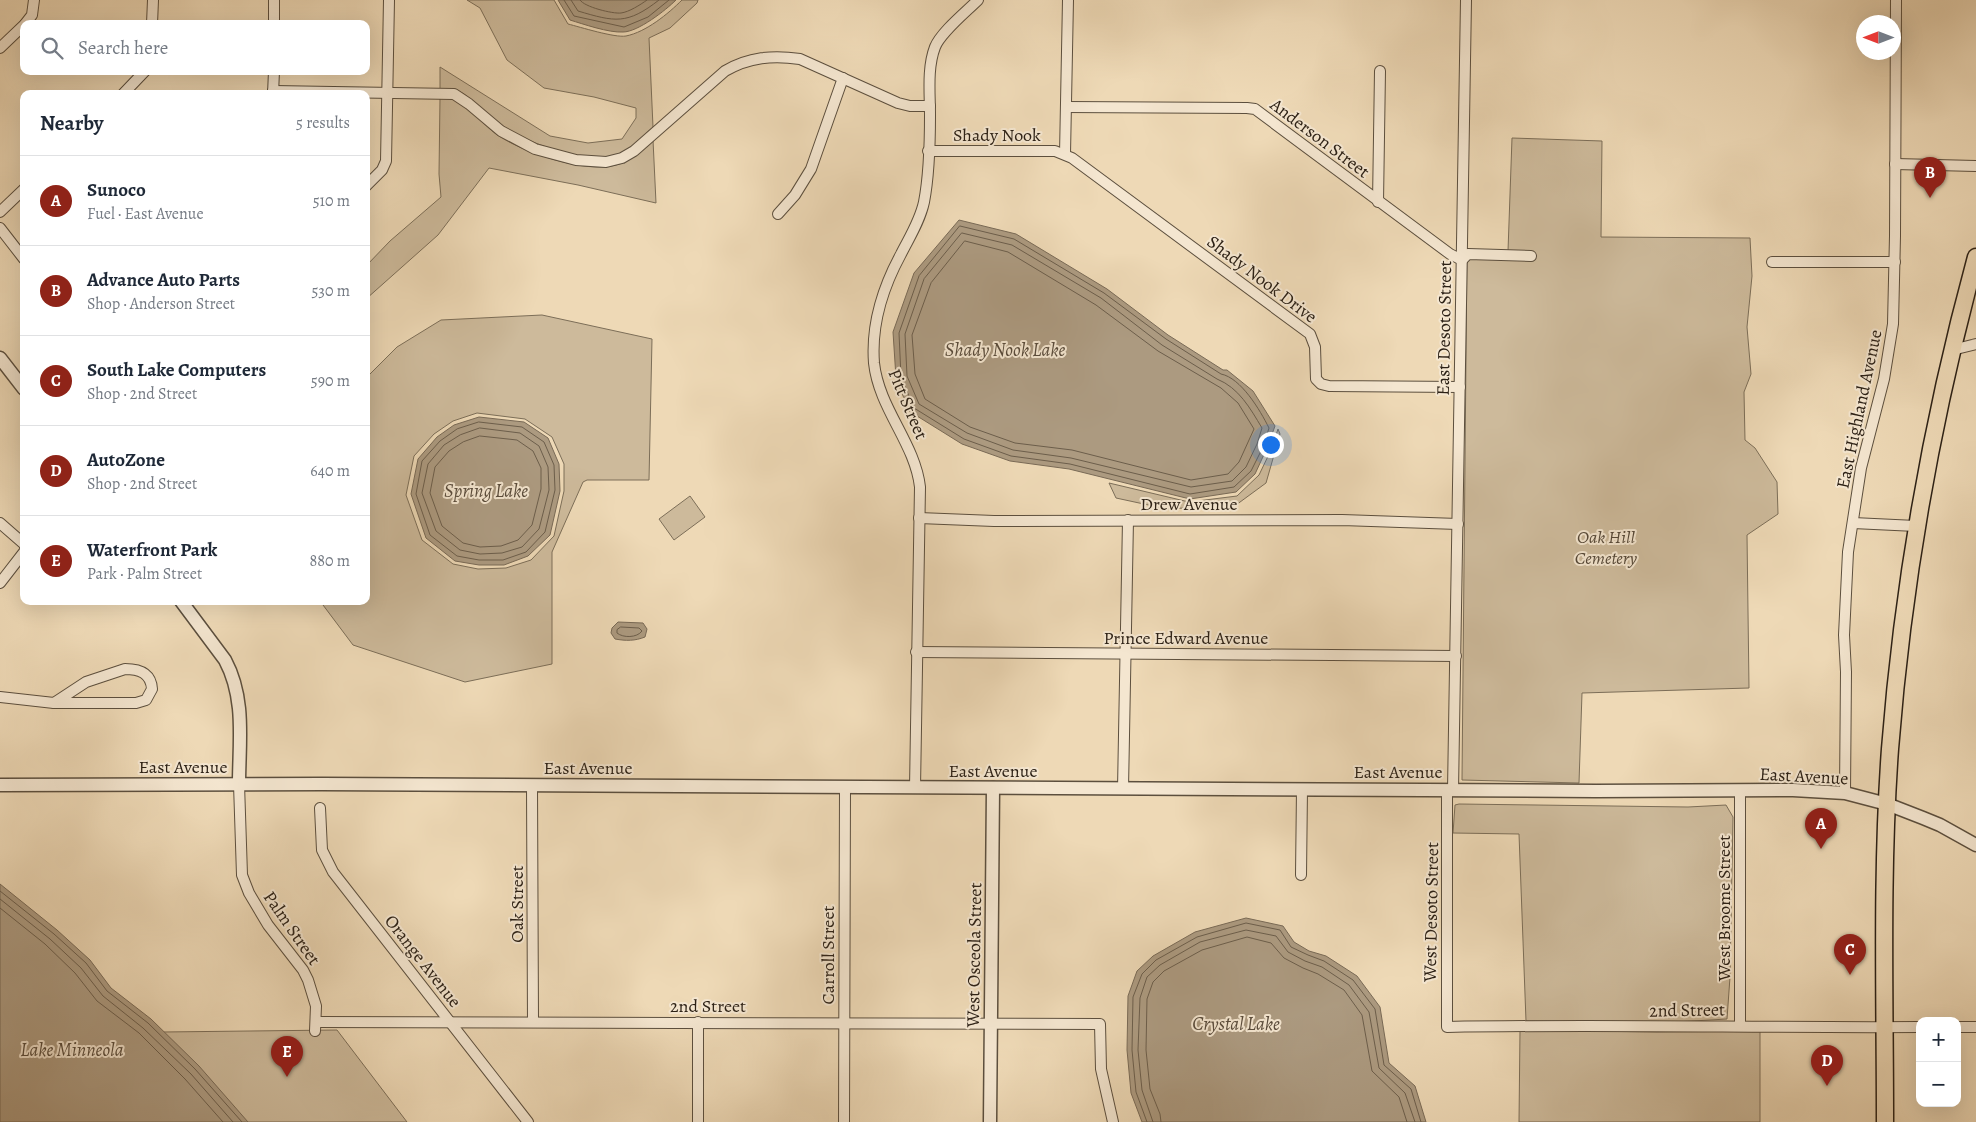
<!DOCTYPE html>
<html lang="en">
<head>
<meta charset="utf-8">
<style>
  :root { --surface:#fff; --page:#f2f2f3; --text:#1f2937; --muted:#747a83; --line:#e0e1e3; --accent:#8f2418 }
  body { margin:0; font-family:Alegreya,serif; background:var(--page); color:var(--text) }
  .controls { position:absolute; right:15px; bottom:15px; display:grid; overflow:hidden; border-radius:10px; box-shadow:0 5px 20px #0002 }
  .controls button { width:45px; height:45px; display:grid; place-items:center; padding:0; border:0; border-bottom:1px solid var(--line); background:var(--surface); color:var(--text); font:25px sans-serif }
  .compass { position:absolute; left:1856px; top:15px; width:45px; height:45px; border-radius:50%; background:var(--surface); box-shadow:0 5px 20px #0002; rotate:270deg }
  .you { position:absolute; left:1270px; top:444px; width:18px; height:18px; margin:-12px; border:4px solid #fff; border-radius:50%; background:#1a73e8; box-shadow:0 0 0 8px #1a73e833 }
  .badge { display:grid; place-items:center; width:32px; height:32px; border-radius:50%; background:var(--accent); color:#fff; font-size:16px; font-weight:700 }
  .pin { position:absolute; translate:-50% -41px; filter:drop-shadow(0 1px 2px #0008) }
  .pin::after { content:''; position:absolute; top:26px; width:18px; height:15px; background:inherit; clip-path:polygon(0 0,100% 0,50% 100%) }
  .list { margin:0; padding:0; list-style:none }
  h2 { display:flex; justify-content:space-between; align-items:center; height:65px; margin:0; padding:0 20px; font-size:21px }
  h2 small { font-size:16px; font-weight:400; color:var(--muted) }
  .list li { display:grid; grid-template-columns:32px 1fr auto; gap:15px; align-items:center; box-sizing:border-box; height:90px; padding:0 20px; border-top:1px solid var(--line) }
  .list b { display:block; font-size:19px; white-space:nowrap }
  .list p { margin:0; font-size:16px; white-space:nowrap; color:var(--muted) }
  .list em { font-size:16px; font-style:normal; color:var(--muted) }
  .icon { flex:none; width:28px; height:28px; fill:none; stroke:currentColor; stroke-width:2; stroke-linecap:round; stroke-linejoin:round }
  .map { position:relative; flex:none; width:1976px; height:1122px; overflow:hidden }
  .search { position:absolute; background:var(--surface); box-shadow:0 5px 20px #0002; left:20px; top:20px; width:350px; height:55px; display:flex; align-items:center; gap:12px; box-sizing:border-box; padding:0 18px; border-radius:10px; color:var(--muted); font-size:19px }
  .panel { position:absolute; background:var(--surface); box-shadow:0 5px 20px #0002; left:20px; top:90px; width:350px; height:515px; border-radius:10px }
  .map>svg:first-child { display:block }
</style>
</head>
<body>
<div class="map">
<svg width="1976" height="1122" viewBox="0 0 1976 1122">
  <rect width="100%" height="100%" fill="#eed9b6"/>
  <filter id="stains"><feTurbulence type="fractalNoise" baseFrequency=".004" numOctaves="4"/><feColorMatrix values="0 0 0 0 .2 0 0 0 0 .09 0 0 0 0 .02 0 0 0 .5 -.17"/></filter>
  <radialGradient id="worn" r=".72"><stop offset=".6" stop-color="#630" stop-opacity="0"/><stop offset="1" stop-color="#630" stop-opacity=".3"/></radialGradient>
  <g fill="#cdba9b" stroke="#7c6e58" fill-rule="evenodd">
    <path d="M467,0H554L568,24C580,27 615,38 626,36C646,32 668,14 682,0H698L697,3L670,28L649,38L653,127C643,136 632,149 620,154C590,166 532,145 506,128C490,119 478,104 464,94L457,90L440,89V67L550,136L588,143L622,139L636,118V108L594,97L544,88L507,60L480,8Z"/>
    <path d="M440,98C443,98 448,98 451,99C463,101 485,126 496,134C521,152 586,174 616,165C630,162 642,149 653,140L656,203L578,185L489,168L438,235L366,299V266L390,241L441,197L439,174Z"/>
    <polygon points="1512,138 1602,141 1601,237 1750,238 1752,276 1747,327 1751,374 1744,392 1745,440 1755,448 1777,482 1778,514 1747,535 1749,688 1582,693 1579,783 1462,780 1467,250 1508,251"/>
    <path d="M542,315L652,339L649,480H587L583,482L552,552V664L465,682L353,645L320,601H366V378L397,347L441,320ZM477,413L525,419L552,437L564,464V491L554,536L531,560L506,568L478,569L453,564L422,540L406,495L414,456L434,434L453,421Z"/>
    <polygon points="1278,429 1280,434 1266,483 1236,505 1167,509 1116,498 1109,483 1189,502 1237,496 1259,475 1271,450"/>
    <polygon points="690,496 705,517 674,540 659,519"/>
    <polygon points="1459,804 1688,807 1726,805 1733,817 1730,977 1727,1019 1658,1023 1526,1021 1519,834 1453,833 1455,805"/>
    <polygon points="337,1030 407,1122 238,1122 163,1032"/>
    <polygon points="1520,1030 1657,1032 1760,1031 1760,1122 1519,1122"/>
  </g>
  <g fill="#ac9a80" stroke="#796a56">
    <path d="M558,0H676C666,10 638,32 623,32C609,33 583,24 570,20Z"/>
    <polygon points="959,220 1016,234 1107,289 1168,335 1223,370 1227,370 1253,391 1275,426 1267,448 1255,474 1236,492 1190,499 1069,469 1010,461 962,444 909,411 896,378 893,332 914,273"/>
    <polygon points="479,417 524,422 548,438 559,464 560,491 550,535 528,556 504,565 479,565 455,561 426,538 411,494 418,459 437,437 454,425"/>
    <path d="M618,622L643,623L647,629L645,637C635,641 626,641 615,639L611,633L612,628Z"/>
    <polygon points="0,884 57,930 90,960 111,988 151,1019 199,1066 248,1122 0,1122"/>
    <polygon points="1246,918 1283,926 1294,942 1309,951 1326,956 1357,976 1380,1007 1389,1063 1415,1086 1426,1122 1142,1122 1131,1093 1127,1050 1128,996 1137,971 1153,956 1195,932"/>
  </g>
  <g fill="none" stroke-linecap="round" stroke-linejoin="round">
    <g stroke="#6c5e4b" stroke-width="1">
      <polyline points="564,0 574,16 624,27 648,17 669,0"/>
      <path d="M571,0L578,11C615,22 627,25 659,0"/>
      <path d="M580,0C584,7 613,14 621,13C629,12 640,5 647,0"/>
      <path d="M960,226L1014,239L1104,293L1166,339L1221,374C1241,378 1260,410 1269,428L1263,447L1251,471L1234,487L1190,494L1070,464L1011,456L964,439L914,408L901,377L899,333L919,276Z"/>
      <path d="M962,233L1012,245L1101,298L1162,345L1217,379C1239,388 1250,408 1262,428L1257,444L1246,467L1232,481L1191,487L1071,458L1013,450L967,433L919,404L907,376L905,334L924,279Z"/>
      <polygon points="965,241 1008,252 1096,305 1158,351 1221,388 1238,403 1254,429 1239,462 1228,474 1191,480 1072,450 1015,443 970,427 925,399 915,374 912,335 931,283"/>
      <polygon points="479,422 522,427 544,442 554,465 555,490 545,532 526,552 503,560 479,560 457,556 430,535 416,494 422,461 440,441 457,429"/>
      <polygon points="480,428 520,433 539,446 548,467 549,490 539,529 522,547 502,553 480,554 460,550 436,531 422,493 428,464 444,445 460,435"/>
      <polygon points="480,436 517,440 533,451 541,468 541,489 532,525 518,540 501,546 480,547 463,543 442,526 430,493 435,467 449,451 463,442"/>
      <path d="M621,627L639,628L642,631C637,638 623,638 617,633V630Z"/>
      <polyline points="0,891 54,934 86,963 107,991 148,1023 195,1069 242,1122"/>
      <polyline points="0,899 50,939 81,968 103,996 143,1028 191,1074 233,1122"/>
      <polyline points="0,908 45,944 75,973 97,1001 139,1033 185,1079 223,1122"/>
      <polyline points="1147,1122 1136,1092 1132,1050 1133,997 1142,974 1156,960 1197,937 1246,923 1280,930 1291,947 1308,955 1324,961 1353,980 1375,1009 1384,1065 1411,1089 1421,1122"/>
      <polyline points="1153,1122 1142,1090 1138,1050 1140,998 1147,977 1160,965 1200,942 1246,930 1276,936 1288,952 1305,961 1322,967 1349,985 1369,1012 1379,1068 1405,1093 1415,1122"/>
      <polyline points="1161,1122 1160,1114 1150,1089 1146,1050 1147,999 1153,982 1164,971 1202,950 1247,937 1271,943 1284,958 1303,968 1318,974 1344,990 1362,1015 1372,1071 1399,1097 1407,1122"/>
    </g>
    <defs>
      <g id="minor">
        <polyline points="25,24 32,15 34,0"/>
        <polyline points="152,24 153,0"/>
        <polyline points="274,24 274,0"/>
        <polyline points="0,48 24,25"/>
        <path d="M273,91L454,94L469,104L501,131L535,149L576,160L606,162L622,158L634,151L725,71C749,57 773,55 800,59L898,103L910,106H930"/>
        <polyline points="123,94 145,71"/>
        <polyline points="273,94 274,71"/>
        <polyline points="1066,107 1247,108 1255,109 1450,254 1462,260 1468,254 1531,256"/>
        <polyline points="928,151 1055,151 1072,158 1310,334 1315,347 1316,379 1321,384 1329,386 1460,387"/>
        <polyline points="1065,154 1068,0"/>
        <polyline points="1895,164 1976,166"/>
        <polyline points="366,186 382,170 386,161 389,0"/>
        <polyline points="1378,202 1380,71"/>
        <polyline points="0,212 24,189"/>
        <polyline points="778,214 795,195 811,169 843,78"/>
        <polyline points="0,228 24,259"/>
        <polyline points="1772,262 1895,262"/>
        <polyline points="1952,350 1976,344"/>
        <polyline points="919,518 994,521 1342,520 1458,524"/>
        <polyline points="0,523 24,544"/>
        <polyline points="1853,523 1916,526"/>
        <polyline points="0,583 24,552"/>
        <polyline points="916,652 1456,656"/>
        <path d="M125,669C139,669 151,673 152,689L146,700L136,703H54L86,682Z"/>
        <polyline points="0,697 54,703"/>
        <polyline points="239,784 242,875 249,893 268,925 303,970 308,980 316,1006 315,1031"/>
        <polyline points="532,786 533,1022"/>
        <path d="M915,788L920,487C915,443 879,409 874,363C871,324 882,289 901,254C909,238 920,221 924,202C929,176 930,143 930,115C930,93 927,68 935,47C941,32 966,12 978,0"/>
        <polyline points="1123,789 1128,520"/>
        <path d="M1447,790V1027C1604,1024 1762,1028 1920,1027"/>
        <polyline points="1453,790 1466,0"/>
        <polyline points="1845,793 1846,672 1844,635 1848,552 1861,468 1884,379 1893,324 1895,236 1896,0"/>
        <polyline points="320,808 322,850 333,872 528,1122"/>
        <polyline points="1301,875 1302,789"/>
        <polyline points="316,1022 1100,1024 1101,1069 1113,1122"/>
        <polyline points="1740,1026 1740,791"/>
        <polyline points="1957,1027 1976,1027"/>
        <polyline points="698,1122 698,1022"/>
        <polyline points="844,1122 845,787"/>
      </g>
      <g id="tertiary">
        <polyline points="0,358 24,389"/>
        <path d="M181,601L225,660C246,699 239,742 239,784"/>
        <polyline points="0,785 322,784 1596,791 1793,790 1845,793 1887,804 1923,818 1940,825 1976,845"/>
        <polyline points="990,1122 993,788"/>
      </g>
      <path id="trunk" d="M1885,1122C1885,998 1881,873 1890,749C1903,582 1932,418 1976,257"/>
    </defs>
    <use href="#minor" stroke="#5c4f3e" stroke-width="12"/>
    <use href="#tertiary" stroke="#5c4f3e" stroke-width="15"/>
    <use href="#trunk" stroke="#2c2116" stroke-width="19"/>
    <use href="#minor" stroke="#f4e6d0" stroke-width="10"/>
    <use href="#tertiary" stroke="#f4e6d0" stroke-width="12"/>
    <use href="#trunk" stroke="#eed9b6" stroke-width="16"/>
  </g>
  <g text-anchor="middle" stroke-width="4" stroke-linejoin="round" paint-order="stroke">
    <g font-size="18" fill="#2c2116" stroke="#f4e6d0">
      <text x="997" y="141">Shady Nook</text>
      <text transform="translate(1320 138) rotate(37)" y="6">Anderson Street</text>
      <text transform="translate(1262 279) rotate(37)" y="6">Shady Nook Drive</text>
      <text transform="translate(1444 328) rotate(-89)" y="6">East Desoto Street</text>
      <text transform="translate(908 404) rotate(67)" y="6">Pitt Street</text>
      <text transform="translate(1859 409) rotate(-78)" y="6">East Highland Avenue</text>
      <text x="1189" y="510">Drew Avenue</text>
      <text x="1186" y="644">Prince Edward Avenue</text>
      <text x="183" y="773">East Avenue</text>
      <text x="588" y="774">East Avenue</text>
      <text x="993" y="777">East Avenue</text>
      <text x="1398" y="778">East Avenue</text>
      <text transform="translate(1804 776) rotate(3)" y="6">East Avenue</text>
      <text transform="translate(517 904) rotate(-90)" y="6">Oak Street</text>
      <text transform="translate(1724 908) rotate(-90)" y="6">West Broome Street</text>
      <text transform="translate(1431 912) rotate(-89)" y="6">West Desoto Street</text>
      <text transform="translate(292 928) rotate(55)" y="6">Palm Street</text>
      <text transform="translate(828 955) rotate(-90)" y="6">Carroll Street</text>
      <text transform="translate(974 955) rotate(-89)" y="6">West Osceola Street</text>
      <text transform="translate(423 961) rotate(52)" y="6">Orange Avenue</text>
      <text x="708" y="1012">2nd Street</text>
      <text transform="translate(1687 1010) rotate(-1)" y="6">2nd Street</text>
    </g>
    <g font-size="18" font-style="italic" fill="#544737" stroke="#f4e6d0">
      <text x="1606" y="543">Oak Hill<tspan x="1606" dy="21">Cemetery</tspan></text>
    </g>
    <g font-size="19" font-style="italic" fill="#594b3b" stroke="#f4e6d0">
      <text x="1005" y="356">Shady Nook Lake</text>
      <text x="486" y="497">Spring Lake</text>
      <text x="1236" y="1030">Crystal Lake</text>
      <text x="72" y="1056">Lake Minneola</text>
    </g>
  </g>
  <rect width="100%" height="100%" filter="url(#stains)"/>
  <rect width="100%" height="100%" fill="url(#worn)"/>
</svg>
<div class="controls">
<button>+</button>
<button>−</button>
</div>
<svg class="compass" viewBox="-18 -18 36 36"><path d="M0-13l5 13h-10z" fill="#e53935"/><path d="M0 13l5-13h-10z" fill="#747a83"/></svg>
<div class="you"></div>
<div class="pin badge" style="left:1821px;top:849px">A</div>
<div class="pin badge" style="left:1930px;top:198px">B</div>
<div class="pin badge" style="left:1850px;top:975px">C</div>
<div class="pin badge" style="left:1827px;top:1086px">D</div>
<div class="pin badge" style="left:287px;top:1077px">E</div>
<div class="search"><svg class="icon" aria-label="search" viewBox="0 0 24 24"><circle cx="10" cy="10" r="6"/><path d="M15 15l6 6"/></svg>Search here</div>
<section class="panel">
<h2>Nearby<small>5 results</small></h2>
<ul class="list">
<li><span class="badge">A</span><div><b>Sunoco</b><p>Fuel · East Avenue</p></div><em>510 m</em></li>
<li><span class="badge">B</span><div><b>Advance Auto Parts</b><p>Shop · Anderson Street</p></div><em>530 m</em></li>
<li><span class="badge">C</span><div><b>South Lake Computers</b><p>Shop · 2nd Street</p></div><em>590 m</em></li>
<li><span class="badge">D</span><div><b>AutoZone</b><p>Shop · 2nd Street</p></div><em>640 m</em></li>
<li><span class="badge">E</span><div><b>Waterfront Park</b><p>Park · Palm Street</p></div><em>880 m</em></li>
</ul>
</section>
</div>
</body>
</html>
